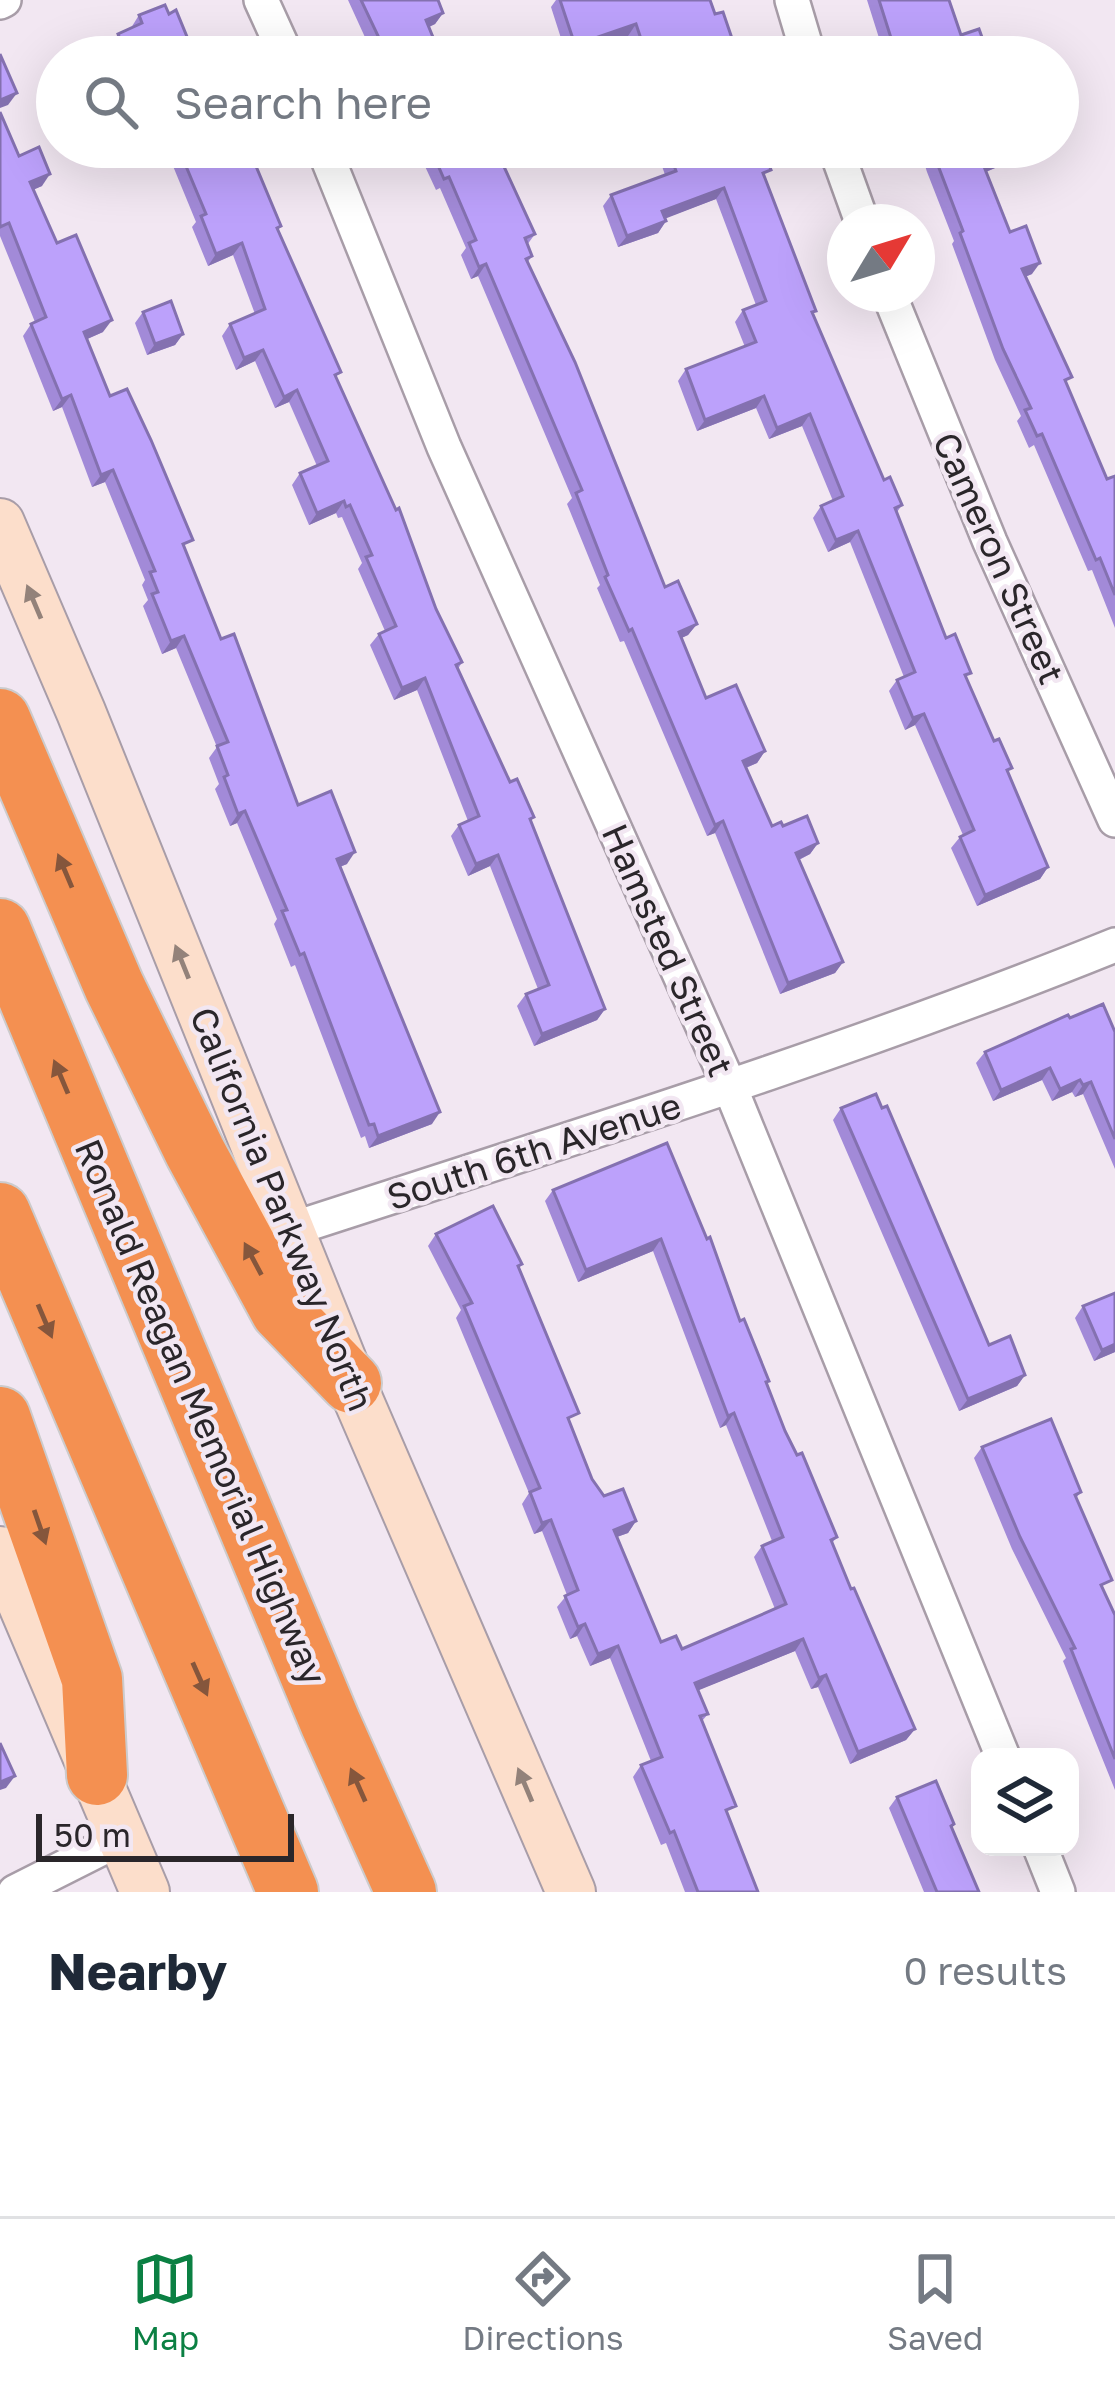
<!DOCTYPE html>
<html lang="en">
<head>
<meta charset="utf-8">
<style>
  :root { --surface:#fff; --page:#f2f2f3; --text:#1f2937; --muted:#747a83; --line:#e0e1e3; --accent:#0b8043 }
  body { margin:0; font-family:"Golos Text",sans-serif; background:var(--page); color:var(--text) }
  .controls { position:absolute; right:36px; bottom:36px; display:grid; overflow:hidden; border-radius:24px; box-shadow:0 12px 48px #0002 }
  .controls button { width:108px; height:108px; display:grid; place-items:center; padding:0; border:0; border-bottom:3px solid var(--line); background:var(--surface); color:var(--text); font:60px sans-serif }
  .compass { position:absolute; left:827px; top:204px; width:108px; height:108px; border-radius:50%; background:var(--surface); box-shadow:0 12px 48px #0002; rotate:52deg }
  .scale { position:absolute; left:36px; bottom:30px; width:258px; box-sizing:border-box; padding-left:12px; border:6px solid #2a262a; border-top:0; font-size:33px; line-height:42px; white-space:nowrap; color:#2a262a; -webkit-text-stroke:9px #f2e7f2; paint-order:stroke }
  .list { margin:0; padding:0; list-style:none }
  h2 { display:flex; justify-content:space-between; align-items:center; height:156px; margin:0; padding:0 48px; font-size:51px }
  h2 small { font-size:39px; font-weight:400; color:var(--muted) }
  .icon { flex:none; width:66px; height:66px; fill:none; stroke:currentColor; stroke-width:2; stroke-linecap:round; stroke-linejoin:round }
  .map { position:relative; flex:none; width:1115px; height:1892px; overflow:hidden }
  .search { position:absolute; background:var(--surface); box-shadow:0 12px 48px #0002; left:36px; right:36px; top:36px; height:132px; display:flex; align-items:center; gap:30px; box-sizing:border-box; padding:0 42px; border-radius:66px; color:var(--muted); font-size:45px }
  .sheet { height:324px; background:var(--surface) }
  nav { display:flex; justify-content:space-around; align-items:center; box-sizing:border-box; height:168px; border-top:3px solid var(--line); background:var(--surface); font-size:33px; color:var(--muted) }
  nav a { display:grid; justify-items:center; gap:6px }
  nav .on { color:var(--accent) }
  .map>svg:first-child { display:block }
</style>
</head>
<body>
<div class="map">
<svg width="1115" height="1892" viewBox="0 0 1115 1892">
  <rect width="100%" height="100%" fill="#f2e7f2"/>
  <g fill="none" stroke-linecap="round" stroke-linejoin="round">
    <defs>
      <g id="street">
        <polyline points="261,0 287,57"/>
        <polyline points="792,0 809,57"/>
        <polyline points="0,2 4,0"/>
        <polyline points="323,147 444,447 730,1087 1003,1757"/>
        <polyline points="835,147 862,222"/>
        <polyline points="889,294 990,542 1115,820"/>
        <path d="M289,1230C566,1140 845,1054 1115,945"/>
        <polyline points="1040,1847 1058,1892"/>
        <polyline points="15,1892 122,1838"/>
      </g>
      <g id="secondary">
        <polyline points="0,523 81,712 351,1383 571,1892"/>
        <polyline points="0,1551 145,1892"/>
      </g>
      <g id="highway">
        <polyline points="0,719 114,986 195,1152 281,1311 351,1383"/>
        <polyline points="0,929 330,1722 406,1892"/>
        <polyline points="0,1213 288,1892"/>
        <polyline points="0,1417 92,1679 97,1775"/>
      </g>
    </defs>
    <use href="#street" stroke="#a89da8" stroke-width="38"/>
    <use href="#secondary" stroke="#a89da8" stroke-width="52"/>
    <use href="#highway" stroke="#cccbcc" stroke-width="64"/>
    <use href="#street" stroke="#fff" stroke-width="33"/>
    <use href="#secondary" stroke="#fcdecb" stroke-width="48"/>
    <use href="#highway" stroke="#f49051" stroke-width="60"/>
  </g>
  <g fill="#a28ad8">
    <polygon points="348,0 438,0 443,13 435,24 429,27 441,57 374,57"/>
    <polygon points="556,0 710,0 734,57 635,57 628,36 567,57 551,7"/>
    <polygon points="867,0 949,0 961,35 989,57 885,57"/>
    <polygon points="139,15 187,57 115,57 110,45 118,34 131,28"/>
    <polygon points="0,112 19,156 42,186 33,189 57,243 103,332 87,339 110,396 186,550 221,639 298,805 347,864 340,867 432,1124 369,1148 365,1136 361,1138 295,965 291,967 274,924 277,919 237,823 230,826 215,789 219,784 209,758 217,747 176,648 162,654 143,606 148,600 142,585 145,580 105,482 92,487 62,407 53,411 23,336 31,324 35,322 0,236"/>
    <polygon points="167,147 248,147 281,226 278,230 337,378 436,609 462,662 458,669 510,782 531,821 605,1009 597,1020 534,1046 517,1006 526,994 538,989 490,866 468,876 451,836 459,825 468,821 417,690 394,700 370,645 379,634 385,631 358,569 362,563 342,517 338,518 336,513 309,525 292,485 300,473 317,466 289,402 275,408 255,361 236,370 222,336 230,324 255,314 233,255 208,266 192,227 196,222 166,149"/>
    <polygon points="416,147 495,147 535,234 527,245 532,256 527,263 665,587 697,624 688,635 681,638 706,698 765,751 757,763 746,768 772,826 783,826 818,843 810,854 799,860 843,962 835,973 780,994 715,833 707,836 624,641 620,642 597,588 600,585 567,504 572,498 478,276 471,279 461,255 466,248 440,188 436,190"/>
    <polygon points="919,147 1000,147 995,168 986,172 1010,232 1032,274 1025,277 1067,385 1107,479 1115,476 1115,628 1092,570 1088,571 1034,445 1029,448 1017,421 1021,416 995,360 952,244 954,241 927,172"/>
    <polygon points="670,154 765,178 813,315 884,480 902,505 897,512 946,638 966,679 1048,867 1040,879 977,906 951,848 960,837 963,835 915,725 905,730 889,691 897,680 904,677 850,542 828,552 813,518 821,506 833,501 802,426 769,439 756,408 697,431 678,381 686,369 745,347 735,322 743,310 756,305 716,199 665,218 666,221 658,233 618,247 603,206 611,195 665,175 662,166"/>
    <polygon points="143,312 183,334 175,345 147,355 135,323"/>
    <polygon points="1070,1018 1115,1032 1115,1169 1083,1094 1075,1097 1072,1092 1052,1101 1042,1080 993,1101 976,1063 985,1052"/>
    <polygon points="841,1108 989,1345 1025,1375 1017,1386 959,1411 833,1120"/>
    <polygon points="667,1143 740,1321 769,1381 766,1384 785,1431 837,1537 832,1543 851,1589 915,1729 906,1740 850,1764 818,1687 811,1689 795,1651 698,1690 708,1714 702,1721 728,1817 758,1892 685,1892 666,1843 661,1845 633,1777 641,1765 651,1761 610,1658 590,1666 577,1636 570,1639 557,1607 567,1595 542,1531 534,1534 522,1504 529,1493 456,1318 461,1310 428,1246 436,1234 522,1264 519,1268 571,1425 592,1479 604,1496 636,1521 628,1533 617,1537 661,1642 682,1649 775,1609 754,1557 762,1546 772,1541 726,1425 720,1428 653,1251 578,1282 545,1201 553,1190"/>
    <polygon points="1115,1293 1115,1352 1094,1361 1075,1318 1083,1306"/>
    <polygon points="982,1447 1081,1492 1076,1498 1104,1591 1115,1615 1115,1790 1063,1661 1066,1658 1012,1549 974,1458"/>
    <polygon points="897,1797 954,1824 952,1828 979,1892 924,1892 889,1808"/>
  </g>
  <g fill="#8471b0">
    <polygon points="443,13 435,24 418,32 426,20"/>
    <polygon points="636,24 628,36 567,57 575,45"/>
    <polygon points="17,93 8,105 0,108 0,100"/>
    <polygon points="1004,157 995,168 975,176 983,164"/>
    <polygon points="50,174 42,186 22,195 30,182"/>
    <polygon points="724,188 716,199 654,223 662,211"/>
    <polygon points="666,221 658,233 618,247 627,236"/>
    <polygon points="242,243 233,255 208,266 216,254"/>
    <polygon points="1040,263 1032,274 1014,281 1022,269"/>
    <polygon points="486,264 478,276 471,279 479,267"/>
    <polygon points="112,320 103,332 76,344 84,332"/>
    <polygon points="183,334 175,345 147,355 155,344"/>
    <polygon points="263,350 255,361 236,370 244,358"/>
    <polygon points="297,390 289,402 275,408 284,397"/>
    <polygon points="71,395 62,407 53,411 62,399"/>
    <polygon points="764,396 756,408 697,431 705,420"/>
    <polygon points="810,414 802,426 769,439 777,428"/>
    <polygon points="113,470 105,482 92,487 101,475"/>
    <polygon points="344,501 336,513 309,525 317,513"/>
    <polygon points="858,531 850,542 828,552 836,540"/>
    <polygon points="697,624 688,635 671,643 679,632"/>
    <polygon points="184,636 176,648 162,654 171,641"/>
    <polygon points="425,678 417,690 394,700 402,688"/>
    <polygon points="924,714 915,725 905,730 913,718"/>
    <polygon points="765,751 757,763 735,772 743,761"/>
    <polygon points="245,811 237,823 230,826 238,814"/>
    <polygon points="723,821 715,833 707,836 715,825"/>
    <polygon points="818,843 810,854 788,865 796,853"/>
    <polygon points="355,852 347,864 328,871 337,859"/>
    <polygon points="498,855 490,866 468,876 476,864"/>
    <polygon points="1048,867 1040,879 977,906 985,895"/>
    <polygon points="843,962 835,973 780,994 788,983"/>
    <polygon points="605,1009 597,1020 534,1046 542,1034"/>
    <polygon points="1050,1068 1042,1080 993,1101 1001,1090"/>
    <polygon points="1080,1080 1072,1092 1052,1101 1060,1089"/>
    <polygon points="1091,1082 1083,1094 1075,1097 1083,1085"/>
    <polygon points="440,1112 432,1124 369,1148 378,1136"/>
    <polygon points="661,1239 653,1251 578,1282 586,1270"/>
    <polygon points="1115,1344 1115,1352 1094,1361 1102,1350"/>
    <polygon points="1025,1375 1017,1386 959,1411 968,1399"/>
    <polygon points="734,1413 726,1425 720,1428 728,1416"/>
    <polygon points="551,1520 542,1531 534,1534 542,1523"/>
    <polygon points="636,1521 628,1533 605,1541 614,1530"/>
    <polygon points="585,1624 577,1636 570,1639 578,1627"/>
    <polygon points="803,1639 795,1651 687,1695 695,1683"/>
    <polygon points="618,1646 610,1658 590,1666 598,1654"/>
    <polygon points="826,1675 818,1687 811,1689 819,1678"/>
    <polygon points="915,1729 906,1740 850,1764 858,1752"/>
    <polygon points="15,1776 6,1788 0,1790 0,1782"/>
  </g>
  <g fill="#bca1fb" stroke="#8471b0" stroke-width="3">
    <polygon points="361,0 438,0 443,13 426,20 441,57 388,57"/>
    <polygon points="560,0 710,0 715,14 723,12 737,53 731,55 731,57 647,57 636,24 575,45"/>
    <polygon points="879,0 949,0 961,35 979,29 989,57 897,57"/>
    <polygon points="165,5 169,14 176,10 192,49 173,57 128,57 118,34 142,23 139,15"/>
    <polygon points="0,54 17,93 0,100"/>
    <polygon points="0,112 19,156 39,147 50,174 30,182 57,243 76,235 112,320 84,332 110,396 127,389 151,440 193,540 183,544 221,639 234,634 298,805 331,791 355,852 337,859 440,1112 378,1136 374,1124 369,1125 304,953 300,955 282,911 287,910 245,811 238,814 224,777 228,775 217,746 228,742 184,636 171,641 152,594 158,592 150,572 155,571 113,470 101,475 71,395 62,399 31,324 46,317 9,223 0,227"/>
    <polygon points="178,147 248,147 281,226 277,228 341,372 335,375 396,510 399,508 436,609 462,662 456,665 510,782 517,779 534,817 530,819 605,1009 542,1034 526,994 549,985 498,855 476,864 459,825 479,816 425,678 402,688 379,634 396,626 366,557 372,555 350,505 346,507 344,501 317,513 300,473 328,461 297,390 284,397 263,350 244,358 230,324 265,309 242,243 216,254 201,216 206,214"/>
    <polygon points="430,147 495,147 535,234 525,238 532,256 526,259 575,362 665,587 678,581 697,624 679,632 706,698 736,685 765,751 743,761 772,826 781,822 783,826 807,816 818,843 796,853 843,962 788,983 723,821 715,825 632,629 629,631 605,577 608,575 576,493 582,490 486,264 479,267 469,243 476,240 449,177 444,179"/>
    <polygon points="684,147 762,147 771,170 763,173 816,311 812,312 884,480 890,477 902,505 895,508 946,638 955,634 971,673 965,675 994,741 999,739 1012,768 1007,770 1048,867 985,895 960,837 974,830 924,714 913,718 897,680 915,672 858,531 836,540 821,506 843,496 810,414 777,428 764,396 705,420 686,369 756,342 743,310 766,301 724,188 662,211 666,221 627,236 611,195 676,171 670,154"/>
    <polygon points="931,147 1000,147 1004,157 983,164 1010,232 1026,226 1040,263 1022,269 1072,377 1065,380 1107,479 1115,476 1115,595 1100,558 1096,560 1042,434 1037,436 1025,410 1031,408 1003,349 960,233 963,231"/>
    <polygon points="171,301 183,334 155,344 143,312"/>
    <polygon points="1103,1004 1115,1032 1115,1139 1091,1082 1083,1085 1080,1080 1060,1089 1050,1068 1001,1090 985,1052 1068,1015 1070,1018"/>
    <polygon points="876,1094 882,1108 887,1106 989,1345 1010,1336 1025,1375 968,1399 841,1108"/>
    <polygon points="667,1143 707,1239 710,1237 740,1321 744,1319 769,1381 766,1382 785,1431 797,1455 802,1453 837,1537 831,1540 851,1589 854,1588 915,1729 858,1752 826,1675 819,1678 803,1639 695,1683 708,1714 700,1716 736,1806 726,1810 758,1892 698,1892 674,1831 670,1833 641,1765 662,1757 618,1646 598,1654 585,1624 578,1627 565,1596 578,1590 551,1520 542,1523 530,1492 540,1488 464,1306 472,1303 436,1234 493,1206 522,1264 518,1266 579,1413 568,1418 592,1479 604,1496 623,1489 636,1521 614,1530 661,1642 676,1636 682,1649 786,1604 762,1546 783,1537 734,1413 728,1416 661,1239 586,1270 553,1190"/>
    <polygon points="1115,1293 1115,1344 1102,1350 1083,1306"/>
    <polygon points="1051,1419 1081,1492 1075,1495 1112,1580 1101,1585 1115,1615 1115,1759 1071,1649 1075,1648 1020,1537 982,1447"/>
    <polygon points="0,1743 15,1776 0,1782"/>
    <polygon points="936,1781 954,1824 951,1826 979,1892 937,1892 897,1797"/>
  </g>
  <defs><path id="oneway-solid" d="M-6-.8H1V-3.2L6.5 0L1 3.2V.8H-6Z" transform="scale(3)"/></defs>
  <g fill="#93827a">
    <use href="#oneway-solid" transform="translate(34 602) rotate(-113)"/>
    <use href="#oneway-solid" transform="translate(182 962) rotate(-112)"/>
    <use href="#oneway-solid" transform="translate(525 1785) rotate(-113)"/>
  </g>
  <g fill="#85563c">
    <use href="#oneway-solid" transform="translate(65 871) rotate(-113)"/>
    <use href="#oneway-solid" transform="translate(61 1077) rotate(-113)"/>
    <use href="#oneway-solid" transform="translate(253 1259) rotate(-118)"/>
    <use href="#oneway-solid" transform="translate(45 1321) rotate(67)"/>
    <use href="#oneway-solid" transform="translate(40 1527) rotate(71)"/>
    <use href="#oneway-solid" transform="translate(200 1679) rotate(66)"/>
    <use href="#oneway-solid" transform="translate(358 1785) rotate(-114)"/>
  </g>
  <g text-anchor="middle" stroke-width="9" stroke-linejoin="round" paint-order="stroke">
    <g font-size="36" fill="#2a262a" stroke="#f2e7f2">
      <text transform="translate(999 558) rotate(66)" y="13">Cameron Street</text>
      <text transform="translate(668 950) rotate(66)" y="13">Hamsted Street</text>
      <text transform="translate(534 1151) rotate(-18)" y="13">South 6th Avenue</text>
      <text transform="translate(282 1209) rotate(68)" y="13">California Parkway North</text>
      <text transform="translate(201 1412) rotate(67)" y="13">Ronald Reagan Memorial Highway</text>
    </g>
  </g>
</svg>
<div class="controls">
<button><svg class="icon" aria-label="layers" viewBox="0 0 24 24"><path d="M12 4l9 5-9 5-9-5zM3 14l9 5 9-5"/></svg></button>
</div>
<svg class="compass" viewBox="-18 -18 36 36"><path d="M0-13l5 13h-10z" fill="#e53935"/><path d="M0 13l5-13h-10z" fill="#747a83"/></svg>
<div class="scale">50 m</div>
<div class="search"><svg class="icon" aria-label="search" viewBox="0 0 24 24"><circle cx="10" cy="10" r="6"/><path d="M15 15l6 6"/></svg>Search here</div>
</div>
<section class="sheet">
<h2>Nearby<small>0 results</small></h2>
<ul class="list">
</ul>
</section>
<nav>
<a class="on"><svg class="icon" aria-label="map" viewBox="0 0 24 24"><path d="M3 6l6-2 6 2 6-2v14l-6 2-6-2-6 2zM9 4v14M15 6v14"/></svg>Map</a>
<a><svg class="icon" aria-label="directions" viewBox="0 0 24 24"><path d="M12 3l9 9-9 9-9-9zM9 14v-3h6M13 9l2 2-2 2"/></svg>Directions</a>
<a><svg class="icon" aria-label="saved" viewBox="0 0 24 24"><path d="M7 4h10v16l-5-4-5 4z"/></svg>Saved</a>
</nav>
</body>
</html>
